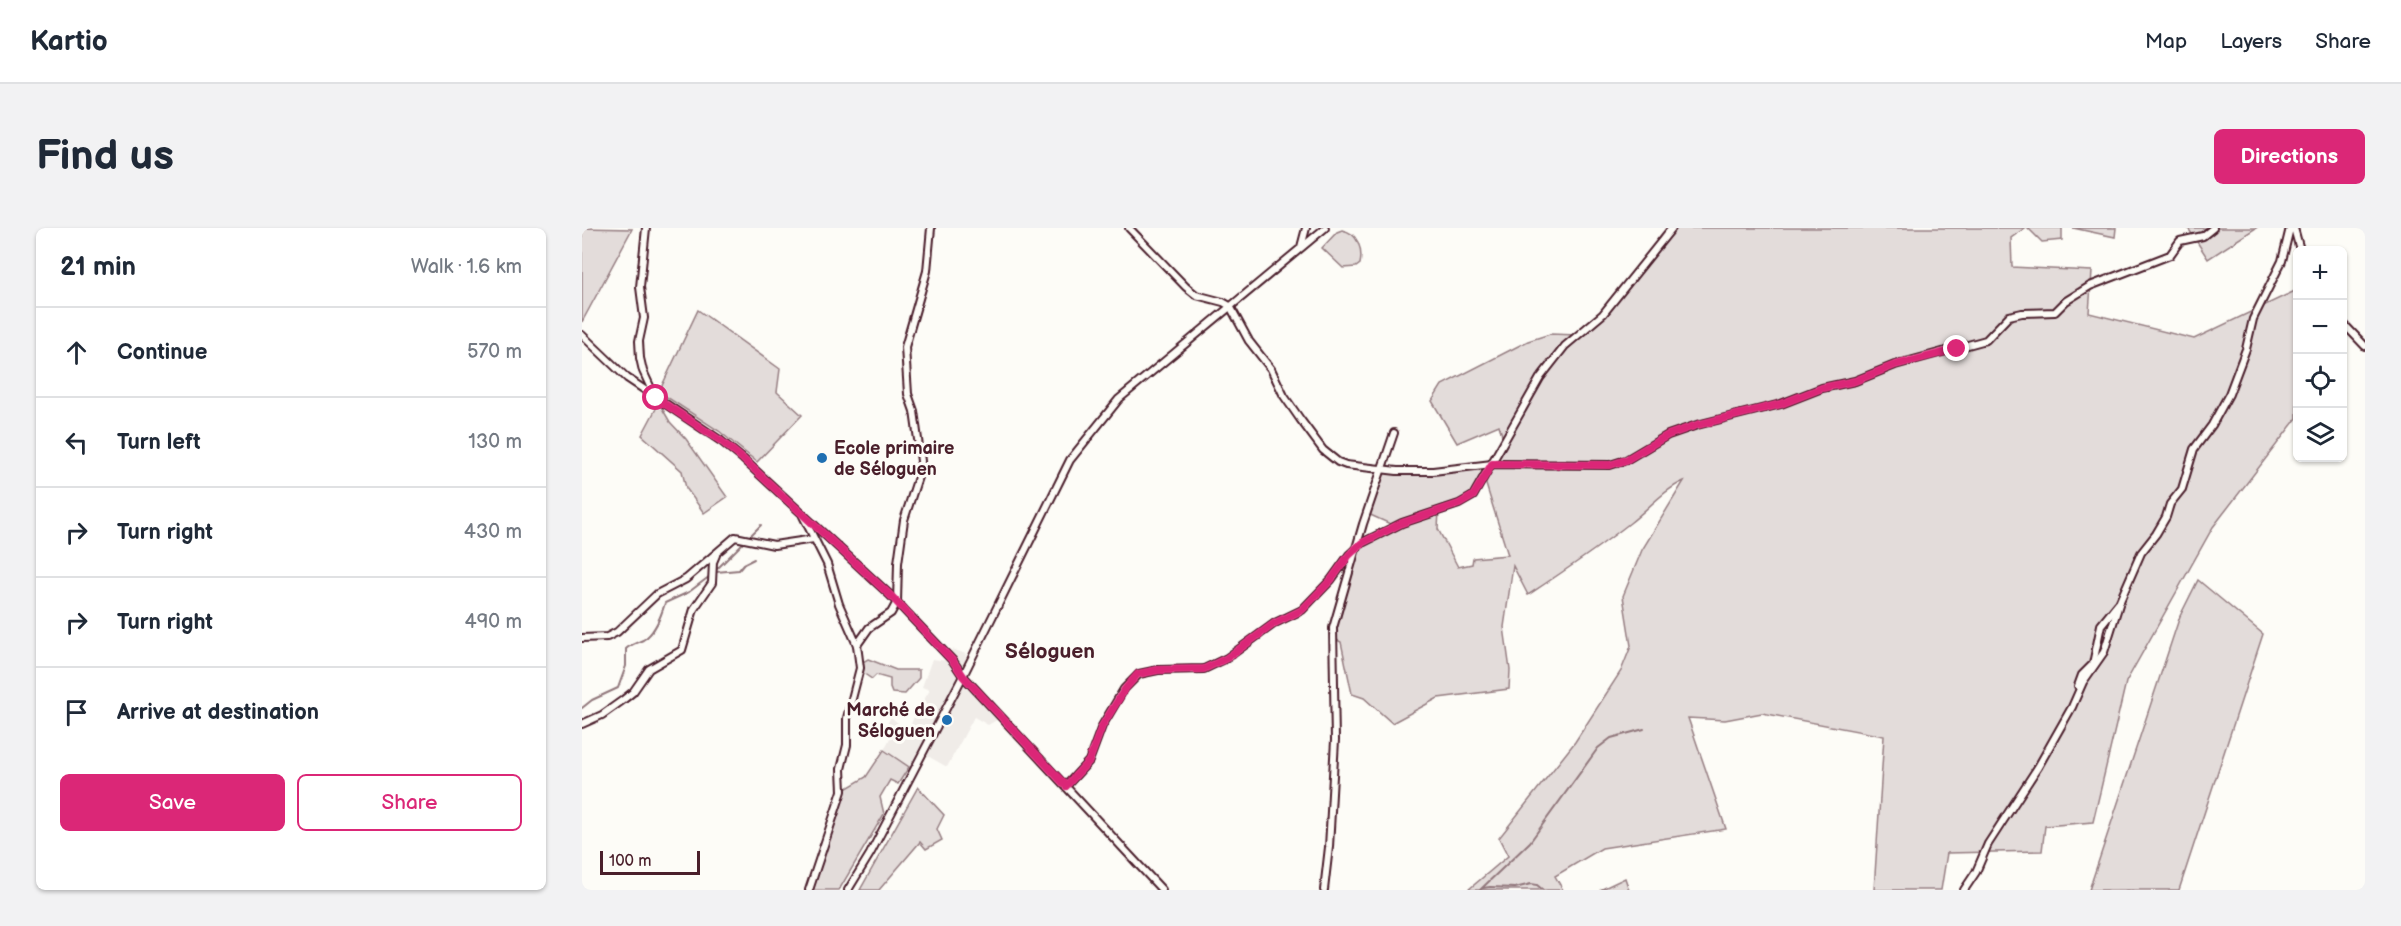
<!DOCTYPE html>
<html lang="en">
<head>
<meta charset="utf-8">
<style>
  :root { --surface:#fff; --page:#f2f2f3; --text:#1f2937; --muted:#747a83; --line:#e0e1e3; --accent:#db2777 }
  body { margin:0; font-family:"Balsamiq Sans",sans-serif; background:var(--page); color:var(--text) }
  .controls { position:absolute; right:18px; top:18px; display:grid; overflow:hidden; border-radius:9px; box-shadow:0 2px 4px #0004 }
  .controls button { width:54px; height:54px; display:grid; place-items:center; padding:0; border:0; border-bottom:2px solid var(--line); background:var(--surface); color:var(--text); font:30px sans-serif }
  .scale { position:absolute; left:18px; bottom:15px; width:100px; box-sizing:border-box; padding-left:6px; border:3px solid #4a1f2b; border-top:0; font-size:16px; line-height:21px; white-space:nowrap; color:#4a1f2b; -webkit-text-stroke:4px #fdfcf7; paint-order:stroke }
  .stop { position:absolute; width:18px; height:18px; margin:-14px; border:4px solid #db2777; border-radius:50%; background:#fff }
  .stop.end { background:#db2777; border-color:#fff; box-shadow:0 2px 6px #0008 }
  .list { margin:0; padding:0; list-style:none }
  h2 { display:flex; justify-content:space-between; align-items:center; height:78px; margin:0; padding:0 24px; font-size:26px }
  h2 small { font-size:20px; font-weight:400; color:var(--muted) }
  .list li { display:grid; grid-template-columns:39px 1fr auto; gap:18px; align-items:center; box-sizing:border-box; height:90px; padding:0 24px; border-top:2px solid var(--line) }
  .list b { display:block; font-size:22px; white-space:nowrap }
  .list em { font-size:20px; font-style:normal; color:var(--muted) }
  .actions { display:flex; gap:12px; padding:18px 24px }
  .actions a { flex:1; padding:14px 0; border:2px solid var(--accent); border-radius:9px; text-align:center; font-size:21px; color:var(--accent) }
  .actions .main { background:var(--accent); color:#fff }
  .icon { flex:none; width:33px; height:33px; fill:none; stroke:currentColor; stroke-width:2; stroke-linecap:round; stroke-linejoin:round }
  .map { position:relative; flex:none; width:1783px; height:662px; overflow:hidden; border-radius:9px }
  header { display:flex; align-items:center; gap:36px; box-sizing:border-box; height:84px; padding:0 30px; background:var(--surface); border-bottom:2px solid var(--line) }
  header strong { font-size:28px }
  nav { display:flex; gap:33px; margin-inline-start:auto; font-size:21px }
  .intro { display:flex; align-items:center; justify-content:space-between; box-sizing:border-box; height:144px; padding:0 36px }
  h1 { margin:0; font-size:42px }
  .button { padding:15px 27px; border-radius:9px; background:var(--accent); color:#fff; font-size:21px; font-weight:700 }
  main { display:flex; gap:36px; padding:0 36px }
  aside { flex:1; background:var(--surface); border-radius:9px; box-shadow:0 2px 4px #0004 }
  .map>svg:first-child { display:block }
</style>
</head>
<body>
<header>
<strong>Kartio</strong>
<nav><a>Map</a><a>Layers</a><a>Share</a></nav>
</header>
<div class="intro"><h1>Find us</h1><a class="button">Directions</a></div>
<main>
<aside>
<h2>21 min<small>Walk · 1.6 km</small></h2>
<ul class="list">
<li><svg class="icon" aria-label="ahead" viewBox="0 0 24 24"><path d="M12 20V5M6 11l6-6 6 6"/></svg><div><b>Continue</b></div><em>570 m</em></li>
<li><svg class="icon" aria-label="left" viewBox="0 0 24 24"><path d="M17 20v-9H6M10 6l-5 5 5 5"/></svg><div><b>Turn left</b></div><em>130 m</em></li>
<li><svg class="icon" aria-label="right" viewBox="0 0 24 24"><path d="M7 20v-9h11M14 6l5 5-5 5"/></svg><div><b>Turn right</b></div><em>430 m</em></li>
<li><svg class="icon" aria-label="right" viewBox="0 0 24 24"><path d="M7 20v-9h11M14 6l5 5-5 5"/></svg><div><b>Turn right</b></div><em>490 m</em></li>
<li><svg class="icon" aria-label="arrive" viewBox="0 0 24 24"><path d="M6 21V4h12l-3 4 3 4H6"/></svg><div><b>Arrive at destination</b></div></li>
</ul>
<div class="actions"><a class="main">Save</a><a>Share</a></div>
</aside>
<div class="map">
<svg width="1783" height="662" viewBox="0 0 1783 662">
  <rect width="100%" height="100%" fill="#fdfcf7"/>
  <filter id="ink" filterUnits="userSpaceOnUse"><feTurbulence type="fractalNoise" baseFrequency=".0167" numOctaves="2"/><feDisplacementMap in="SourceGraphic" scale="12" xChannelSelector="R" yChannelSelector="G"/><feConvolveMatrix kernelMatrix="1 2 1 2 8 2 1 2 1" color-interpolation-filters="sRGB"/></filter>
  <g filter="url(#ink)">
    <polygon fill="#f0ece8" points="370,421 384,426 381,448 420,489 406,497 392,489 365,539 337,523 327,539 302,522 308,510 300,505 309,489 326,504 333,486 348,462 340,459 350,431 366,433"/>
    <g fill="#e3dcda" stroke="#967e82" stroke-width="1.5" fill-rule="evenodd">
      <polygon points="0,0 50,1 0,94"/>
      <path d="M1090,0H1443L1429,10L1430,39L1510,43L1507,85L1612,111L1715,62V190L1631,299L1544,454L1511,594L1463,598L1460,623L1365,625L1359,662H1292L1302,508L1180,485L1143,492L1106,490L1144,601L1020,620L973,648L981,662H886L926,628L917,610L993,514L1039,443L1049,418L1041,368L1060,322L1102,253C1083,261 1065,282 1048,295C1015,321 981,344 946,367L931,338L922,399L928,442L927,461L856,470L810,495L782,470L770,466L759,414L751,410L774,320L813,298L784,285L799,241L815,243L910,236L922,214L917,197L875,215L850,173L860,157L946,113L968,106L996,107L1021,86ZM902,250L926,327L891,330L890,336L876,339L856,301L857,283L891,268Z"/>
      <polygon points="1446,0 1480,0 1480,12 1460,14"/>
      <polygon points="1491,0 1534,0 1533,9"/>
      <polygon points="1606,0 1674,0 1626,31"/>
      <path d="M760,2C776,5 781,21 778,36L774,39L761,40L740,20L755,4Z"/>
      <polygon points="116,82 198,141 195,164 220,187 175,234 137,203 77,164"/>
      <polygon points="77,175 88,194 104,211 145,269 122,285 104,260 100,243 60,207"/>
      <polygon points="1616,352 1681,406 1597,662 1507,662 1598,388"/>
      <polygon points="286,431 314,442 337,442 337,450 323,466 310,465 308,460 308,451 294,447 290,451 281,445 277,436"/>
      <polygon points="302,522 327,539 316,556 308,552 298,569 302,586 257,662 227,662 260,563 284,549"/>
      <polygon points="336,559 362,587 355,601 360,612 344,621 338,614 297,662 278,662"/>
      <polygon points="1043,650 1047,662 1018,662"/>
    </g>
    <g fill="none" stroke-linecap="round" stroke-linejoin="round">
      <g stroke="#91777b" stroke-width="2">
        <polyline points="132,344 179,297"/>
        <polyline points="134,344 157,342 162,336 172,331"/>
        <path d="M0,480L10,472L36,460L44,438V421C49,416 55,415 61,412C73,405 79,388 83,375L107,364L128,348"/>
        <polyline points="901,660 908,659 933,660 949,656 955,657 961,662"/>
        <polyline points="898,662 948,614 1016,520 1029,510 1062,501"/>
      </g>
      <defs>
        <g id="street">
          <polyline points="64,0 58,59 62,90 57,113 58,130 61,143 73,169"/>
          <polyline points="547,0 604,59 614,67 641,74 648,78 667,113 689,141 702,168 718,191 741,222 756,234 764,237 815,243 851,243 910,236 1028,237 1044,232 1086,207 1115,197 1199,176 1240,160 1273,153 1313,137 1404,112 1427,88 1440,85 1473,84 1484,73 1508,58 1588,27 1598,13 1621,8 1631,0"/>
          <polyline points="1712,0 1718,22"/>
          <polyline points="719,19 724,0"/>
          <polyline points="1760,94 1783,118"/>
          <polyline points="0,107 45,150 139,213 161,231 308,367 371,433 381,448 580,662"/>
          <polyline points="221,288 245,336 257,376 275,417 278,440 265,490 265,517 259,541 260,563 227,662"/>
          <polyline points="0,410 25,409 35,404 75,366 104,351 153,309 192,317 232,311"/>
          <polyline points="275,417 287,400 309,385 315,374 316,335 322,292 337,246 339,233 332,183 326,166 323,119 345,43 349,0"/>
          <polyline points="1496,458 1500,447 1511,436 1519,397 1536,376"/>
          <polyline points="0,496 20,487 41,472 51,464 67,441 100,422 112,381 130,355 131,334 134,327"/>
          <polyline points="484,558 507,533 520,498 542,461 557,446 576,442 622,441 645,430 693,395 720,382 749,352 767,327 780,315 820,295 877,276 891,268 958,150 983,118 1021,86 1090,0"/>
          <polyline points="266,662 288,626 381,448 488,232 537,171 743,0"/>
          <polyline points="742,662 747,619 753,512 751,400 781,296 812,205"/>
          <polyline points="1382,662 1394,644 1406,616 1456,539 1490,479 1501,454 1522,424 1538,373 1559,325 1574,306 1584,289 1588,276 1600,261 1612,221 1630,197 1647,166 1664,121 1671,91 1700,33 1708,0"/>
        </g>
      </defs>
      <use href="#street" stroke="#4a1f2b" stroke-width="10"/>
      <use href="#street" stroke="#fdfcf7" stroke-width="6"/>
    </g>
  </g>
  <g fill="none" stroke-linecap="round" stroke-linejoin="round" filter="url(#ink)">
    <polyline stroke="#db2777" stroke-width="8" points="74,170 139,213 161,231 308,367 371,433 381,448 484,558 507,533 520,498 543,461 556,446 576,442 622,441 645,430 693,395 720,382 749,352 767,327 780,315 820,295 877,276 891,268 910,236 1028,237 1044,232 1086,207 1115,197 1199,176 1240,160 1273,153 1313,137 1375,121"/>
  </g>
  <g fill="#1f6fb2" stroke="#fdfcf7" stroke-width="2">
    <circle cx="240" cy="230" r="6"/>
    <circle cx="365" cy="492" r="6"/>
  </g>
  <g text-anchor="middle" stroke-width="6" stroke-linejoin="round" paint-order="stroke">
    <g font-size="18" font-weight="bold" fill="#4a1f2b" stroke="#fdfcf7" text-anchor="start">
      <text x="252" y="226">Ecole primaire<tspan x="252" dy="21">de Séloguen</tspan></text>
      <text x="353" y="488" text-anchor="end">Marché de<tspan x="353" dy="21">Séloguen</tspan></text>
    </g>
    <g font-size="21" font-weight="bold" fill="#4a1f2b" stroke="#fdfcf7">
      <text x="468" y="430">Séloguen</text>
    </g>
  </g>
</svg>
<div class="controls">
<button>+</button>
<button>−</button>
<button><svg class="icon" aria-label="locate" viewBox="0 0 24 24"><circle cx="12" cy="12" r="6"/><path d="M12 2v4M12 18v4M2 12h4M18 12h4"/></svg></button>
<button><svg class="icon" aria-label="layers" viewBox="0 0 24 24"><path d="M12 4l9 5-9 5-9-5zM3 14l9 5 9-5"/></svg></button>
</div>
<div class="scale">100 m</div>
<div class="stop" style="left:74px;top:170px"></div>
<div class="stop end" style="left:1375px;top:121px"></div>
</div>
</main>
</body>
</html>
